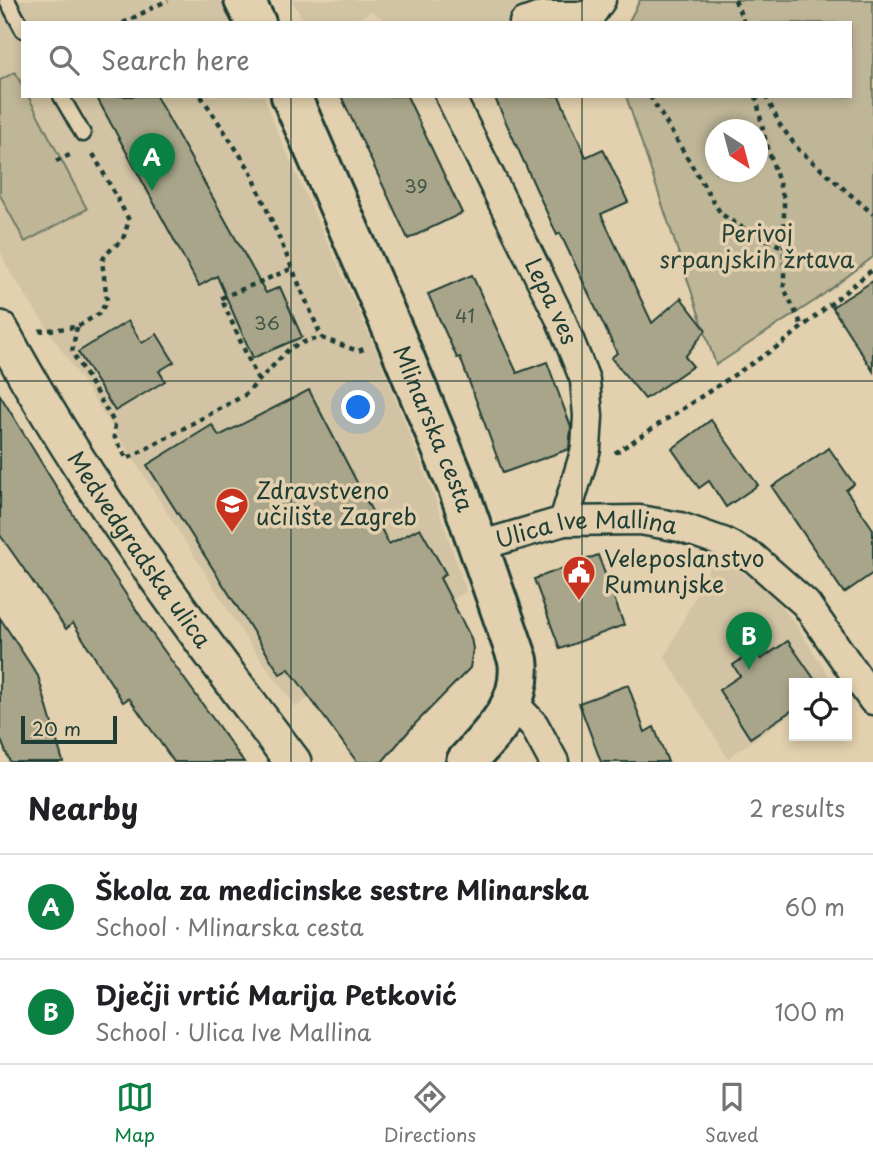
<!DOCTYPE html>
<html lang="en">
<head>
<meta charset="utf-8">
<style>
  :root { --surface:#fff; --page:#f6f6f6; --text:#202124; --muted:#757577; --line:#e0e0e0; --accent:#0b8043 }
  body { margin:0; font-family:"Playpen Sans",sans-serif; background:var(--page); color:var(--text) }
  .controls { position:absolute; right:21px; bottom:21px; display:grid; overflow:hidden; border-radius:0px; box-shadow:0 4px 10px #0003 }
  .controls button { width:63px; height:63px; display:grid; place-items:center; padding:0; border:0; border-bottom:2px solid var(--line); background:var(--surface); color:var(--text); font:35px sans-serif }
  .compass { position:absolute; left:705px; top:119px; width:63px; height:63px; border-radius:50%; background:var(--surface); box-shadow:0 4px 10px #0003; rotate:144deg }
  .scale { position:absolute; left:21px; bottom:18px; width:96px; box-sizing:border-box; padding-left:7px; border:4px solid #1f3d34; border-top:0; font-size:19px; line-height:24px; white-space:nowrap; color:#1f3d34; -webkit-text-stroke:5px #e2d0ae; paint-order:stroke }
  .you { position:absolute; left:359px; top:408px; width:24px; height:24px; margin:-18px; border:5px solid #fff; border-radius:50%; background:#1a73e8; box-shadow:0 0 0 10px #1a73e833 }
  .badge { display:grid; place-items:center; width:46px; height:46px; border-radius:50%; background:var(--accent); color:#fff; font-size:23px; font-weight:700 }
  .pin { position:absolute; translate:-50% -58px; filter:drop-shadow(0 2px 4px #0008) }
  .pin::after { content:''; position:absolute; top:37px; width:24px; height:21px; background:inherit; clip-path:polygon(0 0,100% 0,50% 100%) }
  .list { margin:0; padding:0; list-style:none }
  h2 { display:flex; justify-content:space-between; align-items:center; height:91px; margin:0; padding:0 28px; font-size:30px }
  h2 small { font-size:23px; font-weight:400; color:var(--muted) }
  .list li { display:grid; grid-template-columns:46px 1fr auto; gap:21px; align-items:center; box-sizing:border-box; height:105px; padding:0 28px; border-top:2px solid var(--line) }
  .list b { display:block; font-size:26px; white-space:nowrap }
  .list p { margin:0; font-size:23px; white-space:nowrap; color:var(--muted) }
  .list em { font-size:23px; font-style:normal; color:var(--muted) }
  .icon { flex:none; width:38px; height:38px; fill:none; stroke:currentColor; stroke-width:2; stroke-linecap:round; stroke-linejoin:round }
  .map { position:relative; flex:none; width:873px; height:762px; overflow:hidden }
  .search { position:absolute; background:var(--surface); box-shadow:0 4px 10px #0003; left:21px; right:21px; top:21px; height:77px; display:flex; align-items:center; gap:18px; box-sizing:border-box; padding:0 24px; border-radius:0px; color:var(--muted); font-size:26px }
  .sheet { height:301px; background:var(--surface) }
  nav { display:flex; justify-content:space-around; align-items:center; box-sizing:border-box; height:98px; border-top:2px solid var(--line); background:var(--surface); font-size:19px; color:var(--muted) }
  nav a { display:grid; justify-items:center; gap:4px }
  nav .on { color:var(--accent) }
  .map>svg:first-child { display:block }
</style>
</head>
<body>
<div class="map">
<svg width="873" height="762" viewBox="0 0 873 762">
  <rect width="100%" height="100%" fill="#e2d0ae"/>
  <filter id="ink" filterUnits="userSpaceOnUse"><feTurbulence type="fractalNoise" baseFrequency=".0143" numOctaves="2"/><feDisplacementMap in="SourceGraphic" scale="14" xChannelSelector="R" yChannelSelector="G"/><feConvolveMatrix kernelMatrix="1 2 1 2 8 2 1 2 1" color-interpolation-filters="sRGB"/></filter>
  <g filter="url(#ink)">
    <g fill="#d1c3a3">
      <polygon points="0,0 220,0 232,23 23,23 23,96 264,96 277,131 376,350 435,499 466,591 296,707 245,637 135,461 7,267 0,250"/>
      <polygon points="292,0 532,0 508,23 389,23 372,11 349,23 305,23"/>
      <polygon points="714,558 764,584 793,621 834,683 794,683 794,712 728,758 665,657"/>
    </g>
    <g fill="#bfb698" stroke="#6f7a66" stroke-width="2" fill-rule="evenodd">
      <path d="M640,0H873V257L816,300L716,365L626,96H850V23H628ZM716,130H758V172H716Z"/>
      <polygon points="15,72 23,87 23,96 28,96 87,209 25,242 0,195 0,80"/>
    </g>
    <g fill="#a9a58a" stroke="#1f3d34" stroke-width="2">
      <polygon points="96,96 156,96 266,293 280,287 302,337 253,358 217,276 199,286"/>
      <polygon points="341,96 407,96 462,213 408,239"/>
      <polygon points="494,96 559,96 586,157 603,149 628,202 601,214 652,323 681,298 706,330 685,357 693,366 645,399 611,358 617,353 560,233 557,235"/>
      <polygon points="472,275 517,373 547,362 571,427 569,449 503,473 460,357 457,358 428,294"/>
      <polygon points="873,281 873,371 832,307"/>
      <polygon points="128,321 142,343 157,334 174,362 159,371 165,381 115,411 78,352"/>
      <polygon points="309,390 389,544 420,528 446,574 440,578 471,638 473,649 470,668 415,724 382,762 357,762 289,669 280,674 147,465 212,425 219,436"/>
      <polygon points="0,395 79,524 155,638 244,762 174,762 129,698 123,702 73,623 66,629 0,535"/>
      <polygon points="711,420 758,485 726,507 709,481 699,488 672,449"/>
      <polygon points="829,448 854,484 846,490 873,529 873,573 844,593 772,487"/>
      <polygon points="598,555 624,625 560,649 534,579"/>
      <polygon points="0,618 38,676 63,762 10,762 0,738"/>
      <polygon points="788,641 817,683 794,683 794,709 750,738 719,690 740,676 733,665 755,650 761,659"/>
      <polygon points="628,685 645,732 654,727 668,762 601,762 579,703"/>
    </g>
    <g fill="none" stroke-linecap="round" stroke-linejoin="round">
      <defs>
        <g id="service">
          <polyline points="7,0 23,30"/>
          <polyline points="61,96 83,134"/>
        </g>
        <g id="minor">
          <polyline points="524,23 543,16 590,16 601,0"/>
          <path id="s1" d="M450,96L561,320L585,380L588,416L586,449L564,521"/>
          <path id="s2" d="M479,546L564,521L640,520L680,527L723,542L754,558L806,604L873,700"/>
          <polyline points="513,703 534,725 554,762"/>
        </g>
        <g id="tertiary">
          <path id="s3" d="M0,329C83,483 188,623 293,762"/>
        </g>
        <g id="secondary">
          <polyline points="244,0 256,23"/>
          <path id="s4" d="M291,96L395,335L458,488L518,660C524,704 493,732 466,762"/>
        </g>
      </defs>
      <use href="#service" stroke="#1f3d34" stroke-width="19"/>
      <use href="#minor" stroke="#1f3d34" stroke-width="33"/>
      <use href="#tertiary" stroke="#1f3d34" stroke-width="40"/>
      <use href="#secondary" stroke="#1f3d34" stroke-width="44"/>
      <g stroke="#1f3d34" stroke-width="4.5" stroke-dasharray="5 5" stroke-linecap="butt">
        <polyline points="735,0 744,23"/>
        <polyline points="123,23 168,0"/>
        <polyline points="201,96 250,170 322,338"/>
        <polyline points="650,96 721,214 751,233 785,248"/>
        <polyline points="756,96 764,135 784,199 784,288 803,328"/>
        <polyline points="766,96 780,125 799,150 873,214"/>
        <polyline points="56,161 72,154"/>
        <polyline points="77,327 72,352 115,424 114,436 127,459 245,395 290,348 309,340 322,338 358,351 364,349"/>
        <polyline points="39,331 77,327 100,313 107,300 102,261 106,254 123,239 129,220 92,152"/>
        <polyline points="258,380 221,298 291,269"/>
        <polyline points="615,453 783,343 873,269"/>
      </g>
      <use href="#service" stroke="#e2d0ae" stroke-width="14"/>
      <use href="#minor" stroke="#e2d0ae" stroke-width="28"/>
      <use href="#tertiary" stroke="#e2d0ae" stroke-width="35"/>
      <use href="#secondary" stroke="#e2d0ae" stroke-width="38"/>
    </g>
  </g>
  <path fill="none" stroke="#1f3d34" stroke-width="2" stroke-opacity="0.55" d="M291,0V23M582,0V23M291,96V762M582,96V762M0,381H873"/>
  <defs>
    <symbol id="school-pin" viewBox="-11 -11 22 30"><path d="M0 17L-7.5 6A9.5 9.5 0 1 1 7.5 6Z" fill="#c8321e" stroke="#e2d0ae"/><path d="M0-5L7-2L0 1L-7-2ZM-4 1L0 2.5L4 1V4Q0 6-4 4Z" fill="#fff"/></symbol>
    <symbol id="civic-pin" viewBox="-11 -11 22 30"><path d="M0 17L-7.5 6A9.5 9.5 0 1 1 7.5 6Z" fill="#c8321e" stroke="#e2d0ae"/><path d="M-.6-6.5H3V-4.5H.6V-3L4-1V1h2V6H-6V1h2V-1L-.6-3ZM-1.2 2.5V6h2.4V2.5Z" fill="#fff"/></symbol>
  </defs>
  <g fill-rule="evenodd">
    <use href="#school-pin" x="213" y="485" width="38" height="52"/>
    <use href="#civic-pin" x="560" y="553" width="38" height="52"/>
  </g>
  <g text-anchor="middle" stroke-width="7" stroke-linejoin="round" paint-order="stroke">
    <g font-size="19" fill="#42574a">
      <text x="416" y="193">39</text>
      <text x="465" y="323">41</text>
      <text x="267" y="330">36</text>
    </g>
    <g font-size="23" fill="#274339" stroke="#e2d0ae">
      <text x="757" y="242">Perivoj<tspan x="757" dy="26">srpanjskih žrtava</tspan></text>
    </g>
    <g font-size="23" fill="#1f3d34" stroke="#e2d0ae">
      <text dy="8" stroke="none"><textPath href="#s1" startOffset="229">Lepa ves</textPath></text>
      <text dy="8" stroke="none"><textPath href="#s4" startOffset="362">Mlinarska cesta</textPath></text>
      <text dy="8" stroke="none"><textPath href="#s2" startOffset="110">Ulica Ive Mallina</textPath></text>
      <text dy="8" stroke="none"><textPath href="#s3" startOffset="261">Medvedgradska ulica</textPath></text>
    </g>
    <g font-size="23" fill="#1f3d34" stroke="#e2d0ae" text-anchor="start">
      <text x="256" y="499">Zdravstveno<tspan x="256" dy="26">učilište Zagreb</tspan></text>
      <text x="604" y="567">Veleposlanstvo<tspan x="604" dy="26">Rumunjske</tspan></text>
    </g>
  </g>
</svg>
<div class="controls">
<button><svg class="icon" aria-label="locate" viewBox="0 0 24 24"><circle cx="12" cy="12" r="6"/><path d="M12 2v4M12 18v4M2 12h4M18 12h4"/></svg></button>
</div>
<svg class="compass" viewBox="-18 -18 36 36"><path d="M0-13l5 13h-10z" fill="#e53935"/><path d="M0 13l5-13h-10z" fill="#757577"/></svg>
<div class="scale">20 m</div>
<div class="you"></div>
<div class="pin badge" style="left:152px;top:191px">A</div>
<div class="pin badge" style="left:749px;top:670px">B</div>
<div class="search"><svg class="icon" aria-label="search" viewBox="0 0 24 24"><circle cx="10" cy="10" r="6"/><path d="M15 15l6 6"/></svg>Search here</div>
</div>
<section class="sheet">
<h2>Nearby<small>2 results</small></h2>
<ul class="list">
<li><span class="badge">A</span><div><b>Škola za medicinske sestre Mlinarska</b><p>School · Mlinarska cesta</p></div><em>60 m</em></li>
<li><span class="badge">B</span><div><b>Dječji vrtić Marija Petković</b><p>School · Ulica Ive Mallina</p></div><em>100 m</em></li>
</ul>
</section>
<nav>
<a class="on"><svg class="icon" aria-label="map" viewBox="0 0 24 24"><path d="M3 6l6-2 6 2 6-2v14l-6 2-6-2-6 2zM9 4v14M15 6v14"/></svg>Map</a>
<a><svg class="icon" aria-label="directions" viewBox="0 0 24 24"><path d="M12 3l9 9-9 9-9-9zM9 14v-3h6M13 9l2 2-2 2"/></svg>Directions</a>
<a><svg class="icon" aria-label="saved" viewBox="0 0 24 24"><path d="M7 4h10v16l-5-4-5 4z"/></svg>Saved</a>
</nav>
</body>
</html>
